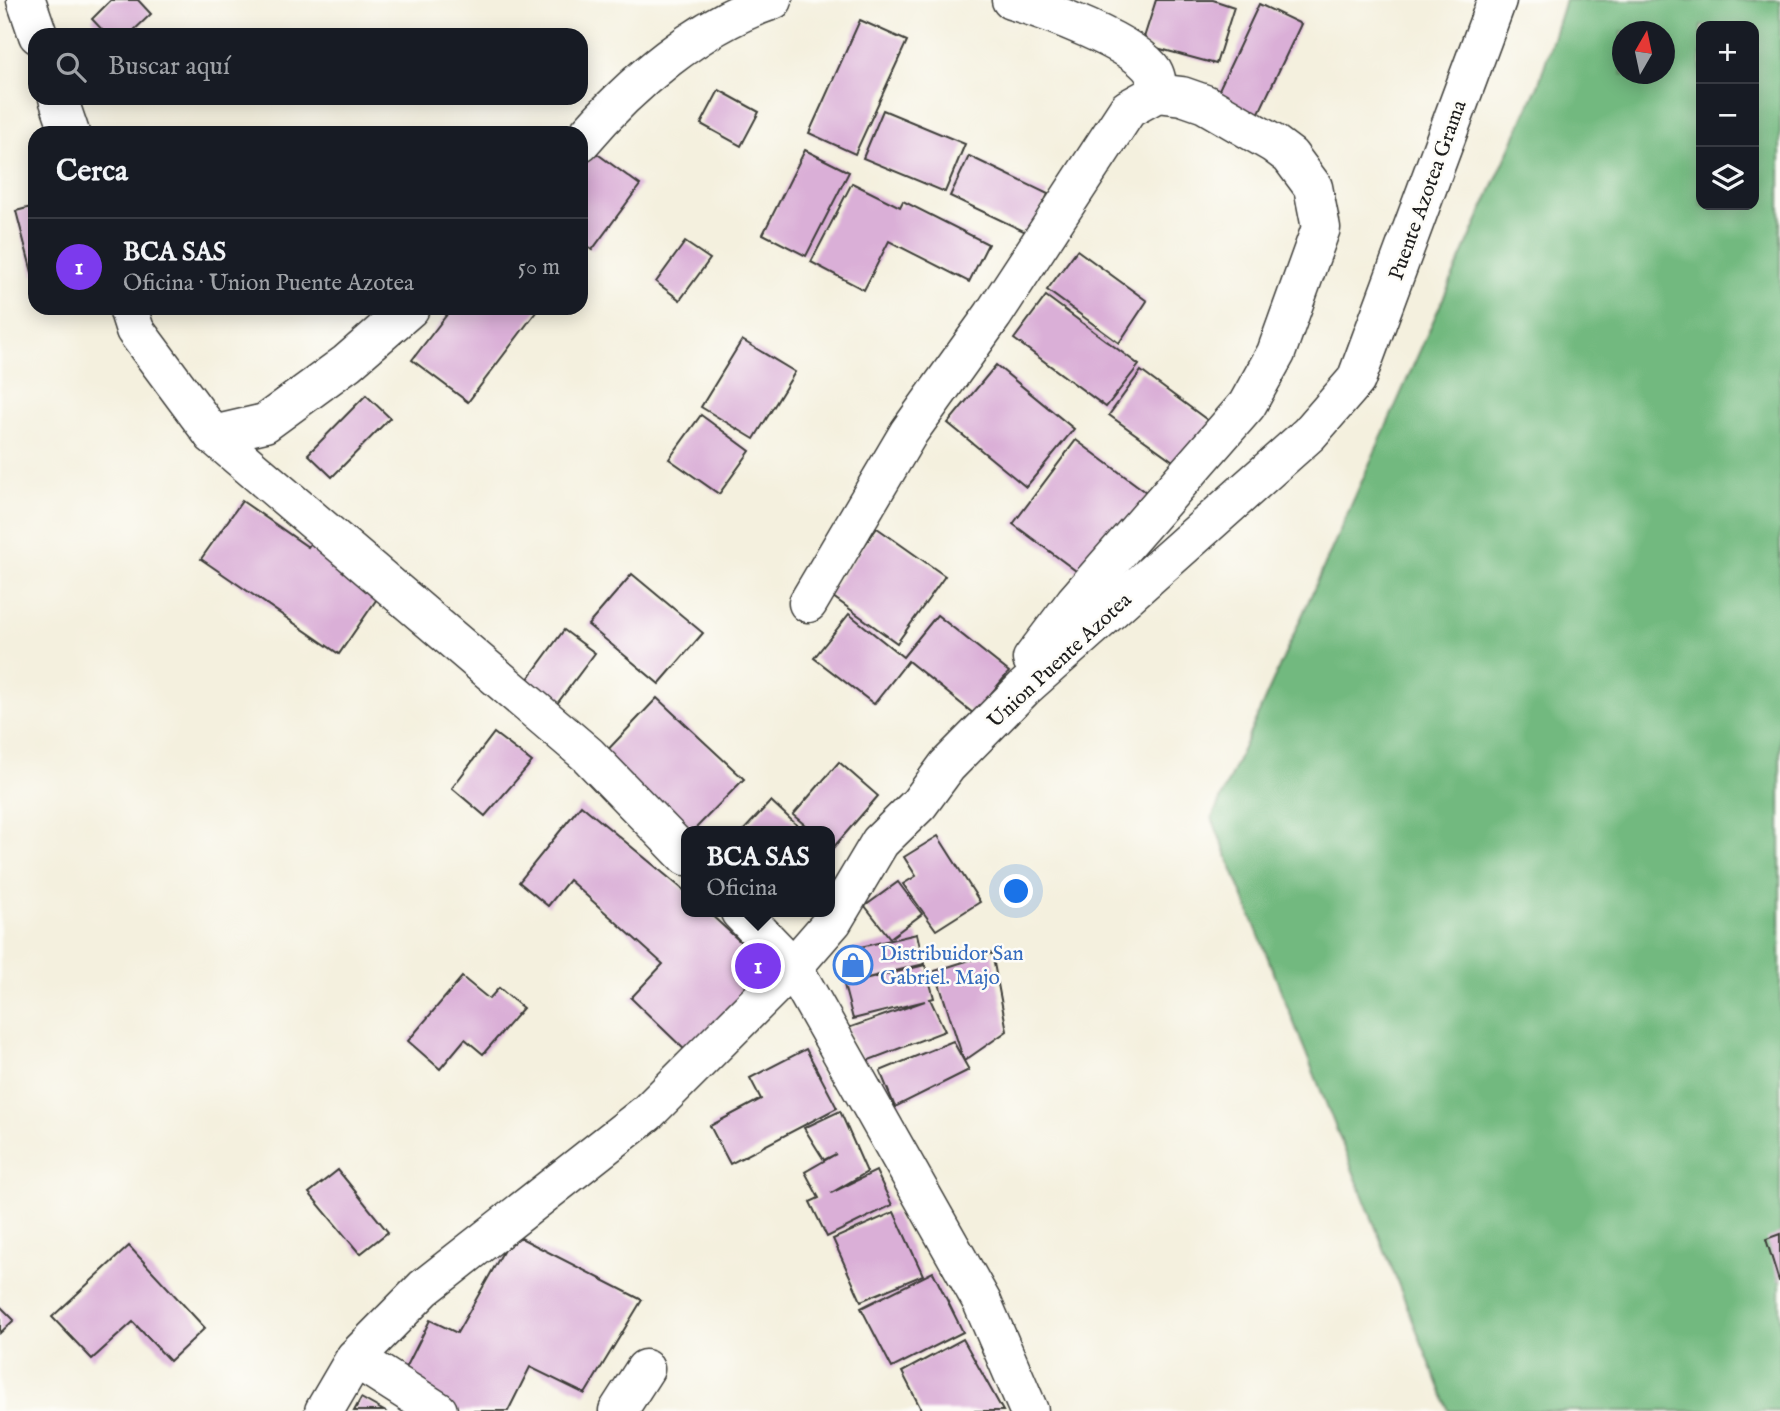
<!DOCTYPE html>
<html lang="es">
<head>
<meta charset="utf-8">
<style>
  :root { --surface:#171b24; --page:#20242c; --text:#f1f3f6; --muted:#9ea1a6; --line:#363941; --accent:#7c3aed }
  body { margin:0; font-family:"IM FELL English",serif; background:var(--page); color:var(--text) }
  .controls { position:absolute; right:21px; top:21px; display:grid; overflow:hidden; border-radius:14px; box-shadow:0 4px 18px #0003 }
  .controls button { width:63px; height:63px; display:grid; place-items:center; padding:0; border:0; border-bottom:2px solid var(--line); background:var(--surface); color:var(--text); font:35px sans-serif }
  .compass { position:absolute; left:1612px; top:21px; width:63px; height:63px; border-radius:50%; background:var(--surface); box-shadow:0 4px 18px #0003; rotate:9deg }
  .you { position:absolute; left:1017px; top:892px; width:24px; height:24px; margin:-18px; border:5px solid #fff; border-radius:50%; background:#1a73e8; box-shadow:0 0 0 10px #1a73e833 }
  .badge { display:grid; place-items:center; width:46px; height:46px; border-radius:50%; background:var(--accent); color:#fff; font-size:23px; font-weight:700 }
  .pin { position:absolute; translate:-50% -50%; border:4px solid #fff; box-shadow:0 2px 7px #0006 }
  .popup { position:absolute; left:681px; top:826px; width:154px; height:91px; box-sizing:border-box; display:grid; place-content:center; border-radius:14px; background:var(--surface); filter:drop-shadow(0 2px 5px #0005); font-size:23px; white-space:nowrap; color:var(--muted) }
  .popup b { font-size:26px; color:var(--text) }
  .popup::after { content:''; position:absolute; left:50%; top:100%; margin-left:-14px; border:14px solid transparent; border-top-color:var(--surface) }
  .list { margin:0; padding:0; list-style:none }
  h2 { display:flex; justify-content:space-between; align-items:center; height:91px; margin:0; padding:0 28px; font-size:30px }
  h2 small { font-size:23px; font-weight:400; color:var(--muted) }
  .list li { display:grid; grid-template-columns:46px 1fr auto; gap:21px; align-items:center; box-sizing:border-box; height:98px; padding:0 28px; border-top:2px solid var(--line) }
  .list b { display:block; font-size:26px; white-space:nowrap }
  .list p { margin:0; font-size:23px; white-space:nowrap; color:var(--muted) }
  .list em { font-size:23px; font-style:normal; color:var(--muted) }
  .icon { flex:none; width:38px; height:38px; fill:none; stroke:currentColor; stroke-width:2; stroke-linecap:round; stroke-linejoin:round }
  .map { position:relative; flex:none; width:1780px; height:1411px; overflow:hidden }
  .search { position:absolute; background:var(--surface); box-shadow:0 4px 18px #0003; left:28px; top:28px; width:560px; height:77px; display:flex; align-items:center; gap:18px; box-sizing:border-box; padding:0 24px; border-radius:21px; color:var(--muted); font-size:26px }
  .panel { position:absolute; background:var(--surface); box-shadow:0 4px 18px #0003; left:28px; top:126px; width:560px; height:189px; border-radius:21px }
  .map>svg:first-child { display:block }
</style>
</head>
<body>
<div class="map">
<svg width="1780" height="1411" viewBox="0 0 1780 1411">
  <rect width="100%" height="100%" fill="#fdfcf7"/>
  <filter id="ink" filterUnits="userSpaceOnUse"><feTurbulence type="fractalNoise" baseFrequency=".0143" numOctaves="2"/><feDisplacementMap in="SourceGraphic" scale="14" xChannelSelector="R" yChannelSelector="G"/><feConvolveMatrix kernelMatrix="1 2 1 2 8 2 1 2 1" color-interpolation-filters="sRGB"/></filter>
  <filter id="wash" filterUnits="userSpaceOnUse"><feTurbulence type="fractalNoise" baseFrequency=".00686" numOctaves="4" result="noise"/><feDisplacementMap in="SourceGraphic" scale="28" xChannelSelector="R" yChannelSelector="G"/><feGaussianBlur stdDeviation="1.57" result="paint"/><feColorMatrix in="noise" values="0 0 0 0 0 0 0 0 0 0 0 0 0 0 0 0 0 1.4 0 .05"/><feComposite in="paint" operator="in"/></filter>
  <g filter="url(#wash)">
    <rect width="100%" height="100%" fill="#f4f0de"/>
    <path fill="#72b97f" stroke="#476a4e" stroke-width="2" fill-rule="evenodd" d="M1565,0H1780V1411H1449L1212,818L1539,83ZM1701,26H1754V205H1701ZM1622,32H1664V74H1622Z"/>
    <g id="blocks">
      <g fill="#daafd7">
        <polygon points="111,0 138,0 151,14 129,35 107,35 92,19"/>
        <polygon points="1156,0 1213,0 1234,7 1216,64 1142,44"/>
        <polygon points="1259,4 1301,24 1256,119 1215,98"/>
        <polygon points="860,20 907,41 855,154 809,133"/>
        <polygon points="719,90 759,112 741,146 701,124"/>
        <polygon points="883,110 965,144 945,192 863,158"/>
        <polygon points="592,150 640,185 592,250 581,242 581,165"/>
        <polygon points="805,150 849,172 806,256 763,234"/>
        <polygon points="969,156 1048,194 1030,234 950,196"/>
        <polygon points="852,183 900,207 903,201 988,244 969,282 889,241 864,290 811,262"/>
        <polygon points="35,206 35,275 33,276 16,211"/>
        <polygon points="685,242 710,259 680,300 656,282"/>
        <polygon points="1077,250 1147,301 1119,343 1047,290"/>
        <polygon points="1046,296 1139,365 1106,407 1014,339"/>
        <polygon points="452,308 539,308 468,402 412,360"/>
        <polygon points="742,340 795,372 754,439 701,407"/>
        <polygon points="996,365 1074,429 1026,487 948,423"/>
        <polygon points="1141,371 1214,425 1183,468 1109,415"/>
        <polygon points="366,395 390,418 332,477 308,454"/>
        <polygon points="701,415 750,451 719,494 669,459"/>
        <polygon points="1076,440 1154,498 1091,582 1013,524"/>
        <polygon points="242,501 308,547 312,541 383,590 339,654 201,559"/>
        <polygon points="877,528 945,576 897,643 829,594"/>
        <polygon points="632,574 703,633 659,684 588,625"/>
        <polygon points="849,614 903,657 937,615 1009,672 974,714 908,661 874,704 814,658"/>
        <polygon points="564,630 595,653 553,709 522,687"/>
        <polygon points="657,698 744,779 693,831 686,831 601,757"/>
        <polygon points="494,733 532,762 485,816 452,788"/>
        <polygon points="839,762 878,796 832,849 830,831 812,831 793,815"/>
        <polygon points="771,801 801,829 803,831 743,831"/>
        <polygon points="581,805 686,892 686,912 708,912 770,969 689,1054 631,998 663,964 569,880 548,906 519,882"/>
        <polygon points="938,836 980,902 936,930 903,884 916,876 904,857"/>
        <polygon points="898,882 922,914 890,938 865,906"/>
        <polygon points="917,934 924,964 851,982 843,951"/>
        <polygon points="992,953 1007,1031 964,1061 969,1070 895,1107 880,1071 953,1041 964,1061 935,971"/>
        <polygon points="925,965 934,998 930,999 945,1031 864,1062 848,1028 925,1001 853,1019 844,985"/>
        <polygon points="462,977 489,999 499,988 523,1008 483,1054 465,1039 440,1069 408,1041"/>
        <polygon points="806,1049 837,1108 730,1164 710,1126 761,1099 750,1078"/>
        <polygon points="840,1111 867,1172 831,1193 876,1171 892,1205 827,1237 810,1202 819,1198 805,1172 836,1154 824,1160 804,1128"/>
        <polygon points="338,1170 388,1232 360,1254 309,1193"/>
        <polygon points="894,1212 923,1275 861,1301 833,1239"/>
        <polygon points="513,1234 642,1300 585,1394 530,1367 508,1411 454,1411 398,1384 430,1320 457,1333"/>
        <polygon points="1780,1234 1780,1281 1779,1281 1766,1239"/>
        <polygon points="129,1246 205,1328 170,1361 133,1322 92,1359 52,1317"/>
        <polygon points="933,1272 963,1332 892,1368 861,1308"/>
        <polygon points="0,1306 14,1320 0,1333"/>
        <polygon points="963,1339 1003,1411 922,1411 902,1372"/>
        <polygon points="361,1398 384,1411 354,1411"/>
      </g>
    </g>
  </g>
  <g filter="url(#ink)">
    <use href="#blocks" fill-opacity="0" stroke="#3c3c39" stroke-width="2"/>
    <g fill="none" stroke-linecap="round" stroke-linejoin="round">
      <defs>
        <g id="minor">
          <polyline points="26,0 38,35"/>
          <path d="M1011,0C1045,10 1134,42 1153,71C1157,78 1157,85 1157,93"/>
          <polyline points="58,98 70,133"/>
          <path d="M581,142C631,83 699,25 773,0"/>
          <polyline points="128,308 135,330 213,435 588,755 686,856"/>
          <polyline points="213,435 265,423 347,363 410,308"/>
          <polyline points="808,603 909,432 993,315 1128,109 1157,93 1182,96 1205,104 1274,144 1290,156 1313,187 1321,228 1276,353 1247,405 1075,602 1032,659"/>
          <polyline points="740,912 793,967 982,1302 1029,1411"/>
          <polyline points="355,1358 438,1411"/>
          <polyline points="324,1411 355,1358 424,1288 647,1113 793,967 833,921 880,842 919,804 947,766 1024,688 1309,434 1356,380 1497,0"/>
          <polyline points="618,1411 645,1369"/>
        </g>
      </defs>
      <use href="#minor" stroke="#3c3c39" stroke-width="41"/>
      <use href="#minor" stroke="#fff" stroke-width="38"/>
    </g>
  </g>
  <defs>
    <symbol id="shop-ring" viewBox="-11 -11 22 22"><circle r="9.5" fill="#fdfcf7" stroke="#3f7fe0" stroke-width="1.5"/><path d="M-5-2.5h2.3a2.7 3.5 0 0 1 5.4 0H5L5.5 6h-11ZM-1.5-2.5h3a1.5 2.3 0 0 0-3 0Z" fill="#3f7fe0"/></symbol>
  </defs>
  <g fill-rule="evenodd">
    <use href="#shop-ring" x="831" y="943" width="44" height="44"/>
  </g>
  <g text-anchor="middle" stroke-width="5" stroke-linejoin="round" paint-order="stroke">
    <g font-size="21" fill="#1c1c1c" stroke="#fdfcf7">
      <text transform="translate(1427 190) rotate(-70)" y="7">Puente Azotea Grama</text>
      <text transform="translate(1059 660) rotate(-43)" y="7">Union Puente Azotea</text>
    </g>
    <g font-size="21" fill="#366cbe" stroke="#fdfcf7" text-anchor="start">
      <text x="880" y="960">Distribuidor San<tspan x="880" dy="24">Gabriel. Majo</tspan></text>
    </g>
  </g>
</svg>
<div class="controls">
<button>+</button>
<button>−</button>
<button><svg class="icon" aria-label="layers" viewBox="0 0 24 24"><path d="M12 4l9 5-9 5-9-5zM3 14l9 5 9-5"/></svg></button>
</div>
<svg class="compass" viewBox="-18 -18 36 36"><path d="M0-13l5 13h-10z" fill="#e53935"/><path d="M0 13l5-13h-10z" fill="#9ea1a6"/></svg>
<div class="you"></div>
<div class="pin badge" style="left:758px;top:966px">1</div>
<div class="popup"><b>BCA SAS</b>Oficina</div>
<div class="search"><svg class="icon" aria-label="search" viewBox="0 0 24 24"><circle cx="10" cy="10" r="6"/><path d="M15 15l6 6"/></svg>Buscar aquí</div>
<section class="panel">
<h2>Cerca<small></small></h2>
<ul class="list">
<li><span class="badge">1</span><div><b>BCA SAS</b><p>Oficina · Union Puente Azotea</p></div><em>50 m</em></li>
</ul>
</section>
</div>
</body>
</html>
